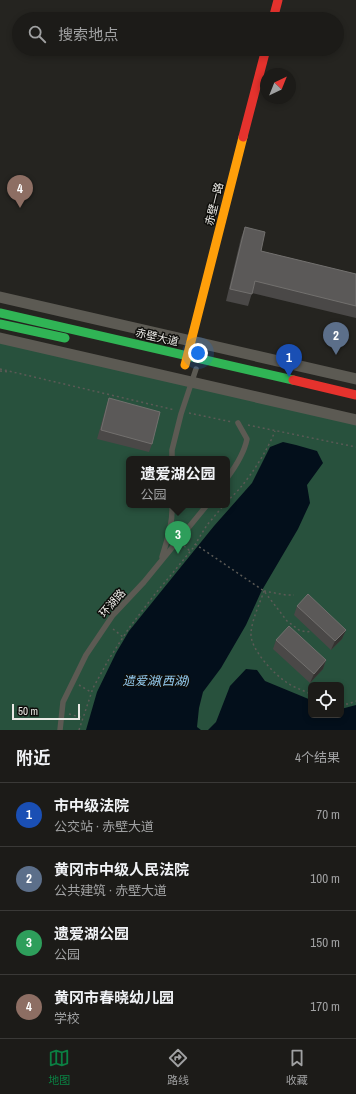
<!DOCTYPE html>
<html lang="zh">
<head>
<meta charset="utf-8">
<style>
  :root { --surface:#1c1b18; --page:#252421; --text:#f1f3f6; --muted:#a0a1a2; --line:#3a3937; --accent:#0b8043 }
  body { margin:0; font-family:"Archivo Narrow","Noto Sans SC",sans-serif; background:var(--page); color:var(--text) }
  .controls { position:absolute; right:12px; bottom:12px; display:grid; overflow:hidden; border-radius:6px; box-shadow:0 2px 6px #0003 }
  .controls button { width:36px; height:36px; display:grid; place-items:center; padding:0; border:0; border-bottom:1px solid var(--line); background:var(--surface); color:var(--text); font:20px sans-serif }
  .compass { position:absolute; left:260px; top:68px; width:36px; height:36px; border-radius:50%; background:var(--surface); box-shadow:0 2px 6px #0003; rotate:43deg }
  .scale { position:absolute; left:12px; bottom:10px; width:68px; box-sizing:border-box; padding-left:4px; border:2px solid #eae9e5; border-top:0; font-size:11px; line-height:14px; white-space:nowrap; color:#eae9e5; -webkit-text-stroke:3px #0e0e0b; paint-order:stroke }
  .you { position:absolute; left:198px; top:353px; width:14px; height:14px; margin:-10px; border:3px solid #fff; border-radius:50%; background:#1a73e8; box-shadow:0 0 0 6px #1a73e833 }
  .badge { display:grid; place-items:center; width:26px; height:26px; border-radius:50%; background:var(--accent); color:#fff; font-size:13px; font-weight:700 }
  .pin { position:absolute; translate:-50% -33px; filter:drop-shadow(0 1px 2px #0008) }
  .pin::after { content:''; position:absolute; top:21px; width:14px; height:12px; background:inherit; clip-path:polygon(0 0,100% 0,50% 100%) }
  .popup { position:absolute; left:126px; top:456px; width:104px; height:52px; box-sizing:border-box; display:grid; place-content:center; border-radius:6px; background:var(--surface); filter:drop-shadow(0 1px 3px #0005); font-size:13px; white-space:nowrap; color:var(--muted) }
  .popup b { font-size:15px; color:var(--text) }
  .popup::after { content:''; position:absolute; left:50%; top:100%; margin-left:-8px; border:8px solid transparent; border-top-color:var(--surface) }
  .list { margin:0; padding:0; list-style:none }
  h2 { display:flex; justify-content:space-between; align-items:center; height:52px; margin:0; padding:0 16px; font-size:17px }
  h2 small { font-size:13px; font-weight:400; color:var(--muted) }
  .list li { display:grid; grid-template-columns:26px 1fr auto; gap:12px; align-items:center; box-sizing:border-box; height:64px; padding:0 16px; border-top:1px solid var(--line) }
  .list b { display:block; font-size:15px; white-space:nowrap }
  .list p { margin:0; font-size:13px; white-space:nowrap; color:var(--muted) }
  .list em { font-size:13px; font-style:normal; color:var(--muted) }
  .icon { flex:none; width:22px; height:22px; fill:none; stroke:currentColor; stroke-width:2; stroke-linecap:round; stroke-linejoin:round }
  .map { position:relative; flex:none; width:356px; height:730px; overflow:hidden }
  .search { position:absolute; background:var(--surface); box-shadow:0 2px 6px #0003; left:12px; right:12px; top:12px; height:44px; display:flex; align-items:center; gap:10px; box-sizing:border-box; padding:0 14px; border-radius:22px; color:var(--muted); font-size:15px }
  .sheet { height:308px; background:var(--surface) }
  nav { display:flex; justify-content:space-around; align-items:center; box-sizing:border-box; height:56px; border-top:1px solid var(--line); background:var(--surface); font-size:11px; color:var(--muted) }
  nav a { display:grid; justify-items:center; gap:2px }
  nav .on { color:var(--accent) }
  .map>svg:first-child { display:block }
</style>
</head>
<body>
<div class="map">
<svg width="356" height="730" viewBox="0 0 356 730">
  <rect width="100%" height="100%" fill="#252420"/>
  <path fill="#28513d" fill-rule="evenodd" d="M0,342L356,424V730H0ZM129,459H227V505H129ZM311,685H341V715H311Z"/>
  <g fill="#030f1b">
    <polygon points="283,442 296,445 317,451 323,463 307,485 310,503 298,529 261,592 246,625 221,668 203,692 199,708 197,727 201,730 86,730 97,692 116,653 129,631 214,526 252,483 270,447"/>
    <polygon points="246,669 257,670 265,681 311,700 311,715 341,715 341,709 356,705 356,730 208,730 216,722 230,686"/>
  </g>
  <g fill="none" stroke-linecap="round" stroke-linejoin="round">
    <g stroke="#5b5a56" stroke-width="1.5" stroke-dasharray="2 3" stroke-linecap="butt">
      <polyline points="0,369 175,410"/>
      <polyline points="0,371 10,372"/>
      <polyline points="189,413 232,422"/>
      <polyline points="248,425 356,447"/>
      <path d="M227,502C231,497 236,493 240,488C253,473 268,449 275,431"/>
      <polyline points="195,544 264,591 287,621 299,630 306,632 312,631"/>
      <polyline points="184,546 190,551"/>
      <path d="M264,591C260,603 252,619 251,633C250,649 273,673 286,682C293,687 302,690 311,694"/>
      <polyline points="264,591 286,595 294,595"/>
      <polyline points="113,629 123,637"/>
      <polyline points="79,685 91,692"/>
      <polyline points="341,704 348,704 356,701"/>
      <polyline points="69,714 83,718"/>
      <polyline points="79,730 93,688 109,659 129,628 155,594 171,575 193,548 207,525 224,505"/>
    </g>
    <g stroke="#5c5a53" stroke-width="5.5">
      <polyline points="172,459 172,450 181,414 196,369"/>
      <path d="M227,478C236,466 244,454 247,439L238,423"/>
      <path d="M162,557C167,540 173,523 172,505"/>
      <polyline points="60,730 63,702 86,655 113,615 144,582 207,505"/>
    </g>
    <g stroke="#5c5a53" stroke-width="11">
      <polyline points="0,297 356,379"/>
      <polyline points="0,338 356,420"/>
    </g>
    <g stroke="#30b455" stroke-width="9">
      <polyline points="0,313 293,380"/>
      <polyline points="0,324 65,338"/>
    </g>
    <polyline stroke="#ff9f0a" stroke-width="9" points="185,365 243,137"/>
    <g stroke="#e5322d" stroke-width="9">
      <polyline points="273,19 278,0"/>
      <polyline points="243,137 266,49"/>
      <polyline points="293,380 356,395"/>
    </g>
  </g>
  <g fill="#4a4847">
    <polygon points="245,227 261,251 356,274 356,318 252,293 248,306 226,301 241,238"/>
    <polygon points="109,398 152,444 149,452 97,439 106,407"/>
    <polygon points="297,606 346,630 342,639 331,650 294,615"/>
    <polygon points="276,640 326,660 323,669 310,683 273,649"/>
  </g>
  <g fill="#343230">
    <polygon points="346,630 342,639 331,650 335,641"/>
    <polygon points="326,660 323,669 310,683 314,674"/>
  </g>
  <g fill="#5b5958" stroke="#72706e">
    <polygon points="245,227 265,232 261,251 356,274 356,306 255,281 252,294 230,289"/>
    <polygon points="109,398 160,412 152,444 101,430"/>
    <polygon points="308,594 346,630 335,641 297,606"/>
    <polygon points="289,626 326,660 314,674 276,640"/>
  </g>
  <g text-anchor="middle" stroke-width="3" stroke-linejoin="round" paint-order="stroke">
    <g font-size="11" fill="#eae9e5" stroke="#0e0e0b">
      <text transform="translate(214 204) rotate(-76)" y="4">赤壁一路</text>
      <text transform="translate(157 337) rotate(13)" y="4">赤壁大道</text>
      <text transform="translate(112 603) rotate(-49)" y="4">环湖路</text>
    </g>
    <g font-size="12" font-style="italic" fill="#97cff5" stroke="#0e0e0b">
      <text x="156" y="685">遗爱湖(西湖)</text>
    </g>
  </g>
</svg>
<div class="controls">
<button><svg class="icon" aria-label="locate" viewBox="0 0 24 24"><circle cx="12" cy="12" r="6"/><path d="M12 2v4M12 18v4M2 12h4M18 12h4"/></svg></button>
</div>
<svg class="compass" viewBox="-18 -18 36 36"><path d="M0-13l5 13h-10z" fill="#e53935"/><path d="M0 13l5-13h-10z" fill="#a0a1a2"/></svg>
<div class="scale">50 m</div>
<div class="you"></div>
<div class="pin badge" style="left:289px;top:377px;background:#1a4fb4">1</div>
<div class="pin badge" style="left:336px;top:355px;background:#5c6f8a">2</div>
<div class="pin badge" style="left:178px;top:554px;background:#2e9e5b">3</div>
<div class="popup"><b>遗爱湖公园</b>公园</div>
<div class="pin badge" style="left:20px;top:208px;background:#8d6e63">4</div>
<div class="search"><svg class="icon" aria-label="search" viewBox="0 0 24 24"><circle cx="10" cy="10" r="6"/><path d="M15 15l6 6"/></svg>搜索地点</div>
</div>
<section class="sheet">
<h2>附近<small>4个结果</small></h2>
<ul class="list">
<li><span class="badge" style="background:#1a4fb4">1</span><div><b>市中级法院</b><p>公交站 · 赤壁大道</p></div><em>70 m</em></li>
<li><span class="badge" style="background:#5c6f8a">2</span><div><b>黄冈市中级人民法院</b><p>公共建筑 · 赤壁大道</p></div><em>100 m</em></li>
<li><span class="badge" style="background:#2e9e5b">3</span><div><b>遗爱湖公园</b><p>公园</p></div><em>150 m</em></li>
<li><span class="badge" style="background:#8d6e63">4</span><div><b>黄冈市春晓幼儿园</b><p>学校</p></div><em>170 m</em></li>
</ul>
</section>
<nav>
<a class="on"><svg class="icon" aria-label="map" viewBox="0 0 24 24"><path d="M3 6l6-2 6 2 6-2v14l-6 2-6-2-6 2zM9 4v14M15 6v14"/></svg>地图</a>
<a><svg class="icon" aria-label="directions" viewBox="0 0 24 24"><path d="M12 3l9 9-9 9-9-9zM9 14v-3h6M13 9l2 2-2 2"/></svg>路线</a>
<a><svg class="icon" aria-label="saved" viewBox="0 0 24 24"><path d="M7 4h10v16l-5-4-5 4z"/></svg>收藏</a>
</nav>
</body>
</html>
